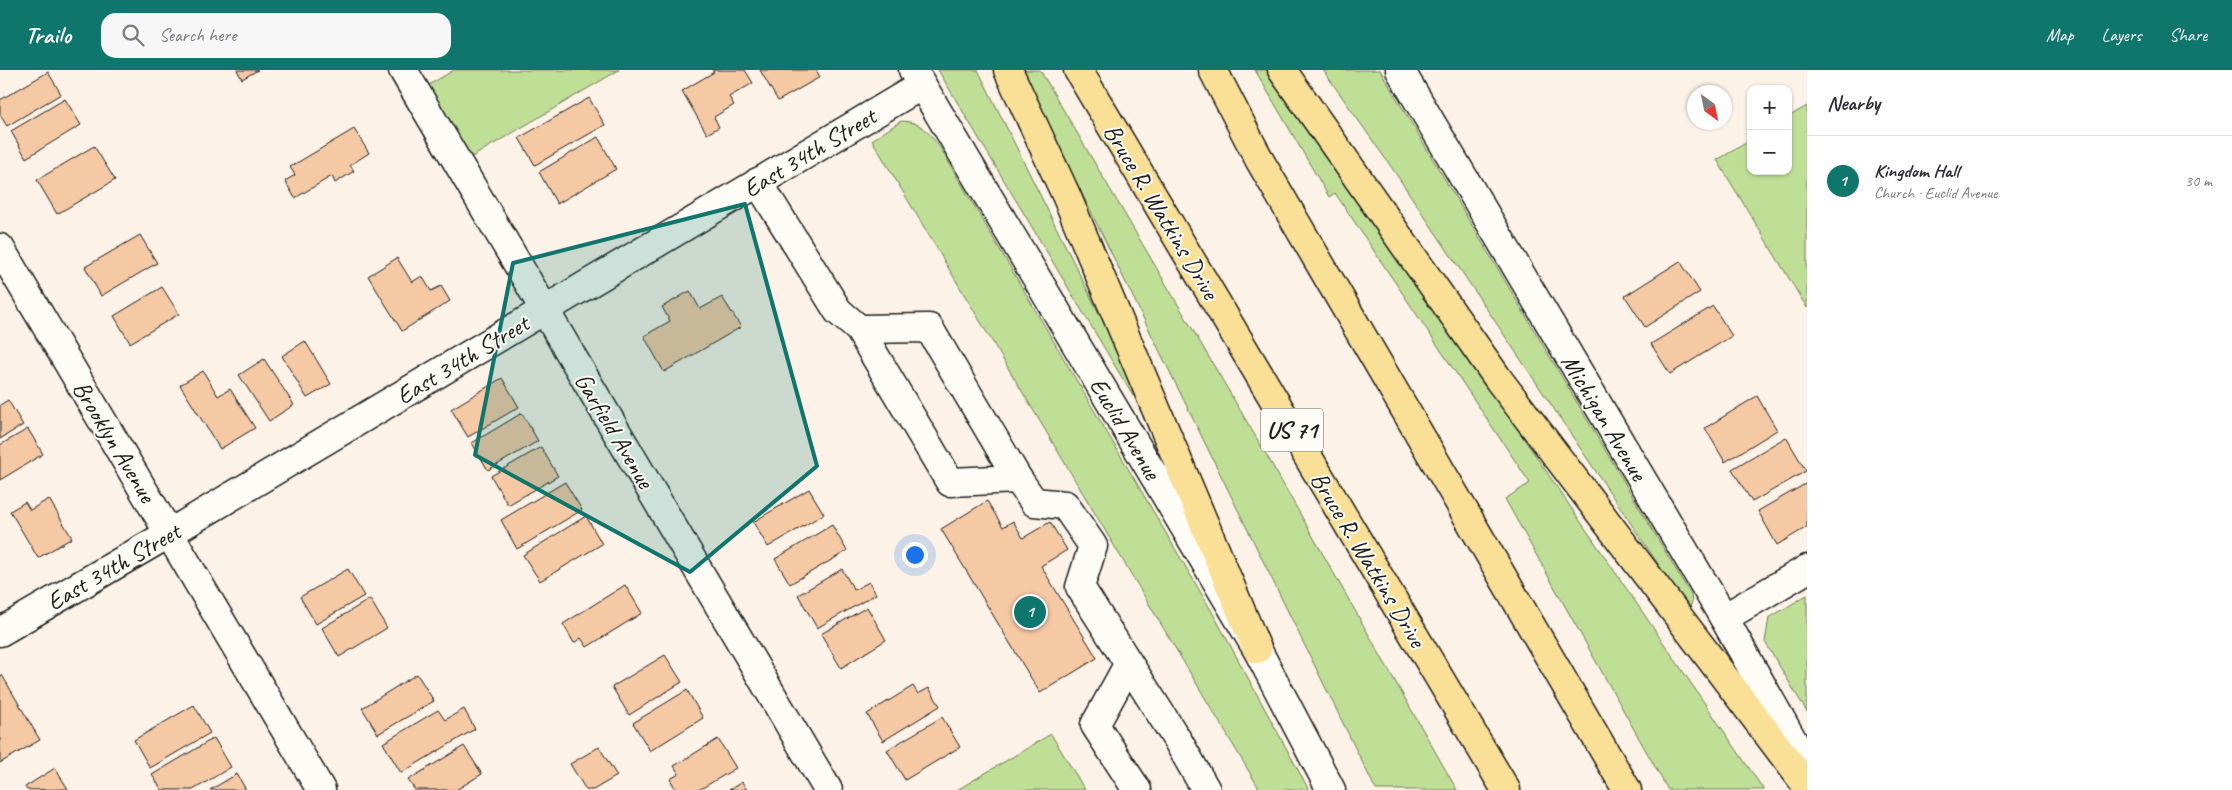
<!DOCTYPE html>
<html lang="en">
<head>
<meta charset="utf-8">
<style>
  :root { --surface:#fff; --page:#f7f7f7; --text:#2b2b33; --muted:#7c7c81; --line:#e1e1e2; --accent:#0f766e }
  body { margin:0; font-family:Caveat,sans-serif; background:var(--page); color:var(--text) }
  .controls { position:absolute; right:15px; top:15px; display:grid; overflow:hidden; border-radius:10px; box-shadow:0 1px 4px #0004 }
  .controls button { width:45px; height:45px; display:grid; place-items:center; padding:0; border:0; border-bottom:1px solid var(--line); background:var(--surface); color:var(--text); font:25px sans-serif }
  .compass { position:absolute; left:1687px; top:15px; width:45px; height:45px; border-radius:50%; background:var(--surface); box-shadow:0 1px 4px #0004; rotate:147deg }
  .you { position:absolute; left:914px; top:484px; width:18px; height:18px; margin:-12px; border:4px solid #fff; border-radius:50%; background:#1a73e8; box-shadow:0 0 0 8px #1a73e833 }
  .badge { display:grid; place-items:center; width:32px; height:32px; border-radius:50%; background:var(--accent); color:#fff; font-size:16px; font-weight:700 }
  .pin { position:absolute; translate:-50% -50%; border:2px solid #fff; box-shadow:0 1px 5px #0006 }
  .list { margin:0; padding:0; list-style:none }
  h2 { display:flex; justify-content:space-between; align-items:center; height:65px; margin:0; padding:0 20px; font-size:21px }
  h2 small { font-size:16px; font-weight:400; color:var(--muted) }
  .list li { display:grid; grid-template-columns:32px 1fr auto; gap:15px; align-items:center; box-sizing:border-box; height:90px; padding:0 20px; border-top:1px solid var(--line) }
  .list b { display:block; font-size:19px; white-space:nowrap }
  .list p { margin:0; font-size:16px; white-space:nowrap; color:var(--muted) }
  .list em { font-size:16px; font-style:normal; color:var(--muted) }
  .icon { flex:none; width:28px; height:28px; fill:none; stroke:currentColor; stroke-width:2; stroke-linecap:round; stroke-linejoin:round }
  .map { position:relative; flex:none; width:1807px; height:720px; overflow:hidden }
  header { display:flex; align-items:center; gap:30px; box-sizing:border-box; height:70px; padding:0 25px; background:var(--accent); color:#fff }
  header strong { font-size:24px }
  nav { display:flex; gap:28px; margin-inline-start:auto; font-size:18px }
  .search { width:350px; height:45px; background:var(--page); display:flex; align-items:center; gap:12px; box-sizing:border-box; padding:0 18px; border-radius:15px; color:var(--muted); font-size:19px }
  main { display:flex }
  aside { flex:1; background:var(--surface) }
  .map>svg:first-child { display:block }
</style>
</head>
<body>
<header>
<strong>Trailo</strong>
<div class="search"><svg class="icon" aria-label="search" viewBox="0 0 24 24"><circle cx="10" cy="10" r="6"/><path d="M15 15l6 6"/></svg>Search here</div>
<nav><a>Map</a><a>Layers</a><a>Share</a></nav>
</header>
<main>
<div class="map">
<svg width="1807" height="720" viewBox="0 0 1807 720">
  <rect width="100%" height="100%" fill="#fcf2e7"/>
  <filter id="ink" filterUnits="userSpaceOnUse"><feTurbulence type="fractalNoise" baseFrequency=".02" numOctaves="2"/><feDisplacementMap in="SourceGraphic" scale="10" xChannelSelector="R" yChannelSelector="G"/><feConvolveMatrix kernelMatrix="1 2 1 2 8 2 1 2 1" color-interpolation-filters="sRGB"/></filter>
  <g filter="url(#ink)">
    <g fill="#bfde96" stroke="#6e7d59">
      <polygon points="454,0 619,0 470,88 427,16"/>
      <polygon points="938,0 978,0 1139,324 1133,326"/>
      <polygon points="1021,0 1040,0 1270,391 1457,720 1376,720"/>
      <polygon points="1255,0 1272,0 1764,720 1668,720 1505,429 1530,413 1335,123 1329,127"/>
      <polygon points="1323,0 1380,0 1691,525 1692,532 1689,540 1392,98"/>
      <polygon points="1807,36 1807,238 1717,90 1751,70 1751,101 1788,101 1788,47"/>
      <path d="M901,51C923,52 928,62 941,79L1211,540L1309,720H1260L872,70Z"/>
      <polygon points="1807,525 1807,642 1765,572 1769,548"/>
      <polygon points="1051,664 1085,720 957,720"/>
    </g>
    <g fill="#f6c9a5" stroke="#1c1c1c">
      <polygon points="237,0 258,0 242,9"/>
      <polygon points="712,0 745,0 753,13 729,27 734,35 714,47 719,57 707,64 682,21 714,2"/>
      <polygon points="760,0 816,0 820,7 778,31"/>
      <polygon points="48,2 61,24 7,56 0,45 0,30"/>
      <polygon points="589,28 605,55 535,95 519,68"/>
      <polygon points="65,29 81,55 26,88 11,61"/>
      <polygon points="354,59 369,83 350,95 354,101 335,113 332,106 295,128 285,111 295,105 290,97"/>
      <polygon points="598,67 616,99 557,134 539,102"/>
      <polygon points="94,76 115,110 57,144 37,110"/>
      <polygon points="140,165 157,193 101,226 85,197"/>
      <polygon points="397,188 412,212 422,206 431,221 441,216 450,231 402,261 368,206"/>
      <polygon points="1680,191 1700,222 1645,257 1625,226"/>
      <polygon points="162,217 179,244 130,273 114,246"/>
      <polygon points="690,221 700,239 722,227 741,257 664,302 644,266 670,251 662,237"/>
      <polygon points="1713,236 1732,266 1670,304 1651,274"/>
      <polygon points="305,271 331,314 307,328 282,286"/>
      <polygon points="264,289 294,335 269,351 239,305"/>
      <polygon points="203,301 218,326 230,319 255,358 220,379 180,315"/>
      <polygon points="502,308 519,337 468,367 451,339"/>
      <polygon points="1757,326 1777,360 1725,392 1705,358"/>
      <polygon points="8,330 23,355 0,369 0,335"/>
      <polygon points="522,343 538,371 488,400 472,373"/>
      <polygon points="28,359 43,384 0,410 0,375"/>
      <polygon points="1786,367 1806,401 1752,432 1732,399"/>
      <polygon points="541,377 558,406 508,435 491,406"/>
      <polygon points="565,412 582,440 517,479 501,450"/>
      <polygon points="1807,413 1807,457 1777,475 1758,441"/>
      <polygon points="809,419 824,444 768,477 753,452"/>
      <polygon points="49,429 72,468 38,488 10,441 25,432 30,440"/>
      <polygon points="987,431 1003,457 1013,451 1023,468 1050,452 1067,480 1041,496 1097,588 1040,623 941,459"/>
      <polygon points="586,446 602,474 540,511 523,485"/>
      <polygon points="832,455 847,481 790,514 775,489"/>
      <polygon points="348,499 364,526 316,554 300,527"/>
      <polygon points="842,499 854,520 869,512 876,524 817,558 798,525"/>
      <polygon points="625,515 642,543 587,577 581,568 574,573 563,554"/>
      <polygon points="370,529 387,558 339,587 322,558"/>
      <polygon points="867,537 886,570 841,598 821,564"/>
      <polygon points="665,585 682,612 629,645 612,617"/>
      <polygon points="417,604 434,631 378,664 362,638"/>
      <polygon points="2,605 40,670 0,693 0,606"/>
      <polygon points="913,616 918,624 929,618 940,636 883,671 867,644"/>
      <polygon points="687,620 703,648 650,681 633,653"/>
      <polygon points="194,635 210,663 150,698 134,670"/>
      <polygon points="464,639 475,659 401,703 383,673 438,640 445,650"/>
      <polygon points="942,647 960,677 905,710 887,680"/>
      <polygon points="214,668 231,697 193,720 162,720 152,705"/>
      <polygon points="718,669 736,698 699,720 676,720 670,709 679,704 674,696"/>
      <polygon points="464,676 482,704 456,720 415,720 408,710"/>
      <polygon points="599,677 617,706 593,720 586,720 570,694"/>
      <polygon points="55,698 68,719 27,720 25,717"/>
      <polygon points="237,704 246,720 210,720"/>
      <polygon points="742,712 747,720 729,720"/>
    </g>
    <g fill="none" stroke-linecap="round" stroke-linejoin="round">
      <defs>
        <g id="minor">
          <polyline points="403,0 828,720"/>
          <polyline points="913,0 1257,579 1331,720"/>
          <polyline points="1400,0 1724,548 1807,696"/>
          <polyline points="758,112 838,241 859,259 950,412 1018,409"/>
          <polyline points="0,178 321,720"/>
          <polyline points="859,259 929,258 1018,409 1034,432 1065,435 1093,476 1080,517 1178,671 1206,720"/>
          <polyline points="1724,548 1807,499"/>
          <polyline points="0,562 170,463 922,15"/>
          <polyline points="1128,595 1095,655 1137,720"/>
        </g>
        <g id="highway">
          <polyline points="1008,0 1066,125 1257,579"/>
          <polyline points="1078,0 1506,720"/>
          <polyline points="1213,0 1260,91 1627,720"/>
          <polyline points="1282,0 1499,310 1807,716"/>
        </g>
      </defs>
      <use href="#minor" stroke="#1c1c1c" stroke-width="31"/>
      <use href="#highway" stroke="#1c1c1c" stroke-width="31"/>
      <use href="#minor" stroke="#fdfcf7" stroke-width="28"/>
      <use href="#highway" stroke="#fadf96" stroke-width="28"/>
    </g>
  </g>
  <path fill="#0f766e" fill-opacity="0.2" stroke="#0f766e" stroke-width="4" stroke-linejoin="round" d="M745,134L817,396L690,502L475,385L513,193Z"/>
  <g text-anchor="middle" stroke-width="4" stroke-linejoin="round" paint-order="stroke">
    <rect fill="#fdfcf7" stroke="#605f5e" stroke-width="1" x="1261" y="338.5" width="62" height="43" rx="4"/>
    <g font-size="24" font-weight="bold" fill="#1c1c1c">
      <text x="1292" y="368">US 71</text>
    </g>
    <g font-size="25" fill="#1c1c1c" stroke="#fdfcf7">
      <text transform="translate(809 82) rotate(-31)" y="9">East 34th Street</text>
      <text transform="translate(1162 141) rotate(59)" y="9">Bruce R. Watkins Drive</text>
      <text transform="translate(462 289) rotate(-31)" y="9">East 34th Street</text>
      <text transform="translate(1605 347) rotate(59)" y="9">Michigan Avenue</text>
      <text transform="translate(1126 358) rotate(59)" y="9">Euclid Avenue</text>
      <text transform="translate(615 360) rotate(59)" y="9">Garfield Avenue</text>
      <text transform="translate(115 371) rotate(59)" y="9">Brooklyn Avenue</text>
      <text transform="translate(1369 489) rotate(59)" y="9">Bruce R. Watkins Drive</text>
      <text transform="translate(113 496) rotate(-30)" y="9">East 34th Street</text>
    </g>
  </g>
</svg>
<div class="controls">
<button>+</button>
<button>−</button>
</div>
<svg class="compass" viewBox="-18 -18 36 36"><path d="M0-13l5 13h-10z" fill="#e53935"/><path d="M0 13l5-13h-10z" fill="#7c7c81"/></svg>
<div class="you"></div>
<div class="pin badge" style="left:1030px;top:542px">1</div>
</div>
<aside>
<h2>Nearby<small></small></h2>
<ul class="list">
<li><span class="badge">1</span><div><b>Kingdom Hall</b><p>Church · Euclid Avenue</p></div><em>30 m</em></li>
</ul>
</aside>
</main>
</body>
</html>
